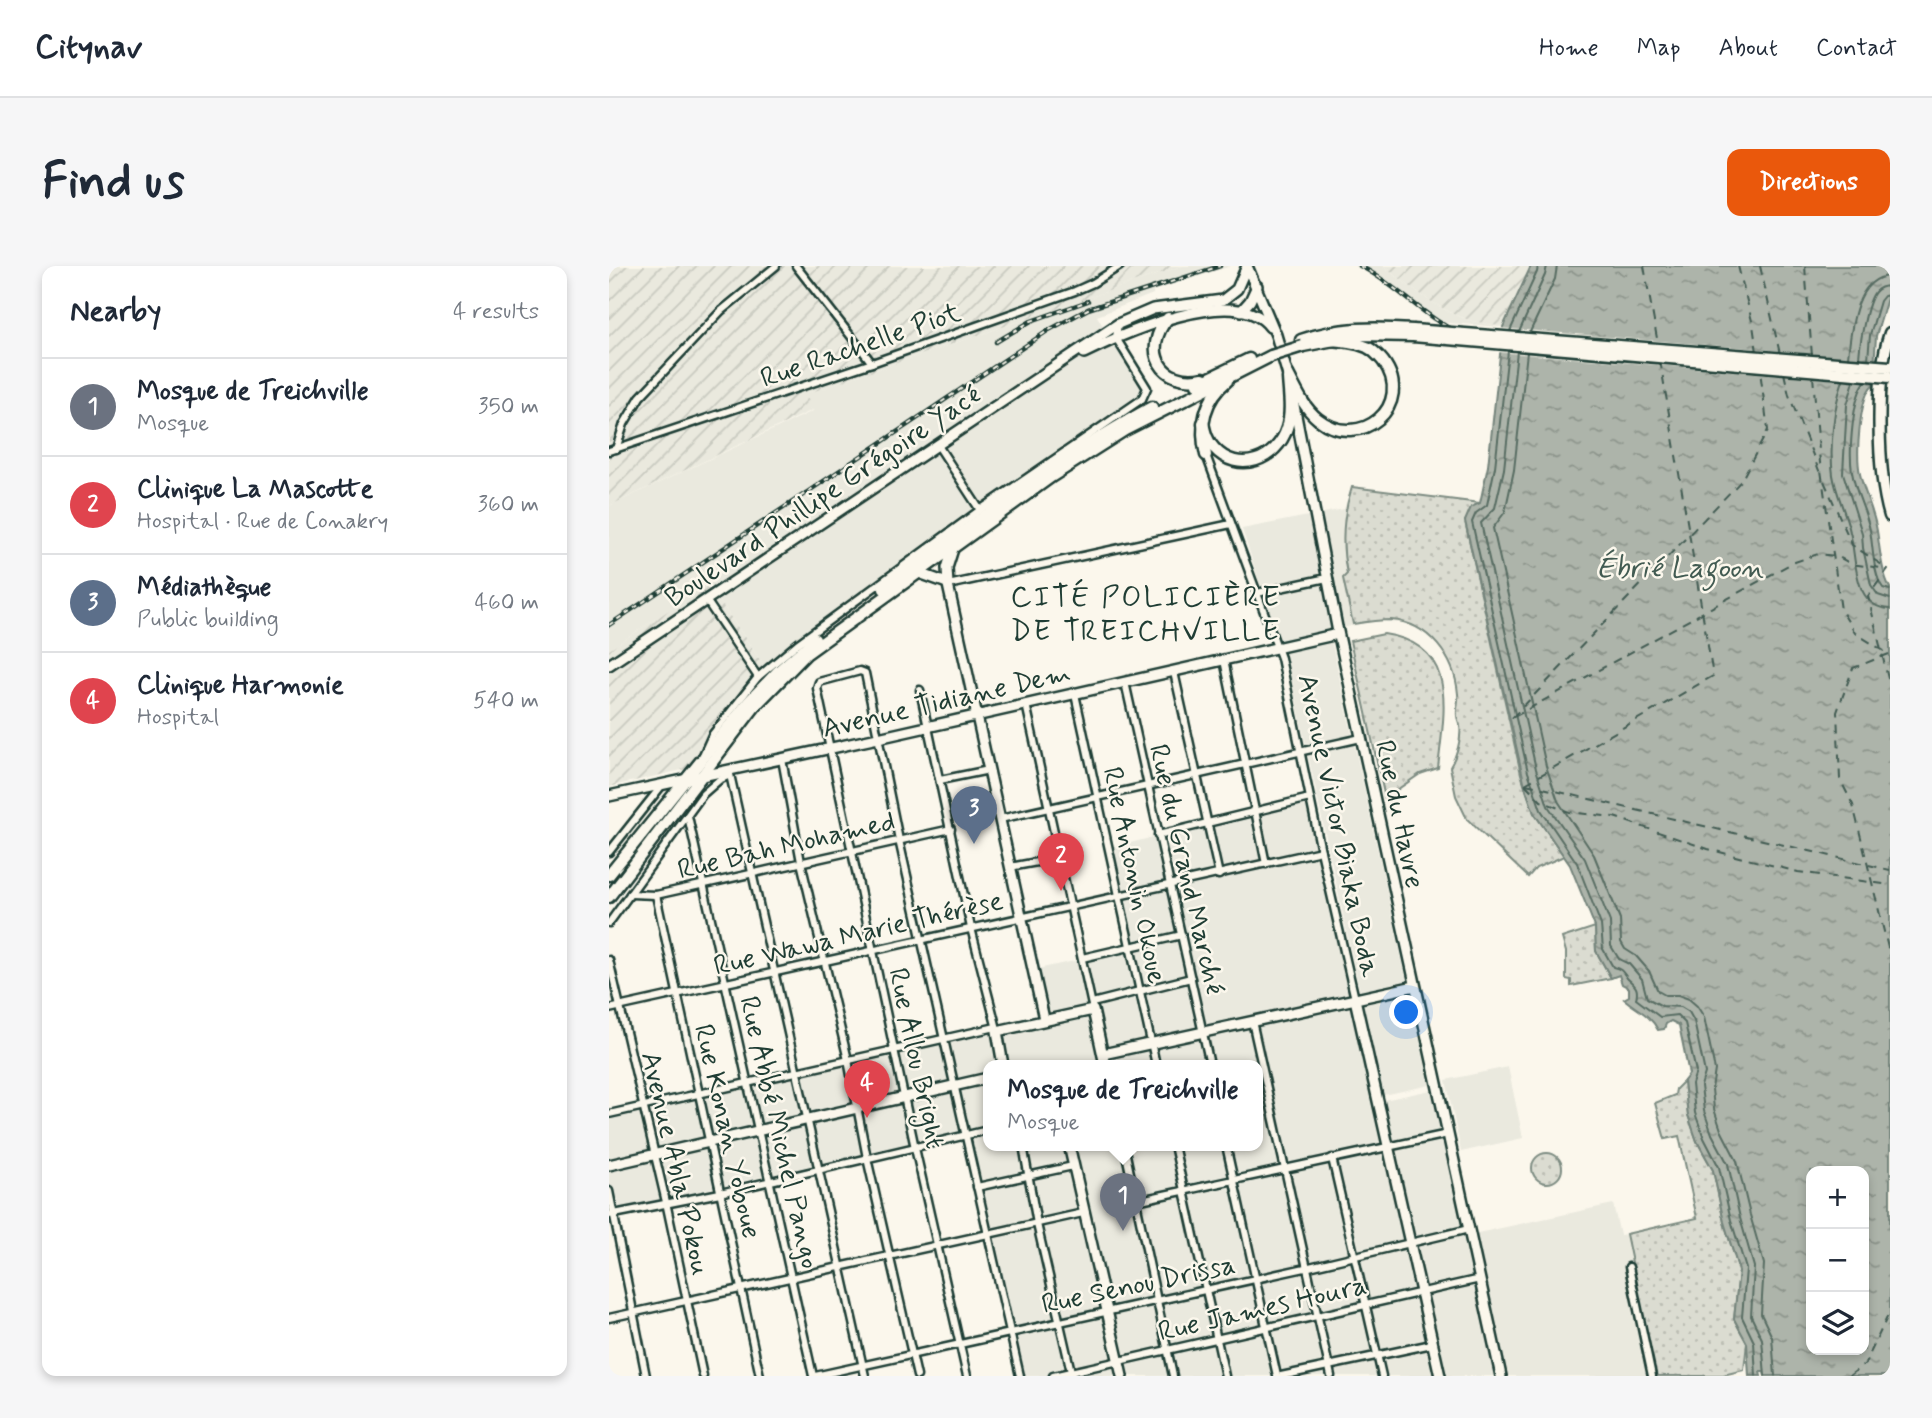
<!DOCTYPE html>
<html lang="en">
<head>
<meta charset="utf-8">
<style>
  :root { --surface:#fff; --page:#f6f6f7; --text:#1f2937; --muted:#747a83; --line:#e0e1e3; --accent:#ea580c }
  body { margin:0; font-family:Mynerve,sans-serif; background:var(--page); color:var(--text) }
  .controls { position:absolute; right:21px; bottom:21px; display:grid; overflow:hidden; border-radius:14px; box-shadow:0 4px 10px #0003 }
  .controls button { width:63px; height:63px; display:grid; place-items:center; padding:0; border:0; border-bottom:2px solid var(--line); background:var(--surface); color:var(--text); font:35px sans-serif }
  .you { position:absolute; left:798px; top:747px; width:24px; height:24px; margin:-18px; border:5px solid #fff; border-radius:50%; background:#1a73e8; box-shadow:0 0 0 10px #1a73e833 }
  .badge { display:grid; place-items:center; width:46px; height:46px; border-radius:50%; background:var(--accent); color:#fff; font-size:23px; font-weight:700 }
  .pin { position:absolute; translate:-50% -58px; filter:drop-shadow(0 2px 4px #0008) }
  .pin::after { content:''; position:absolute; top:37px; width:24px; height:21px; background:inherit; clip-path:polygon(0 0,100% 0,50% 100%) }
  .popup { position:absolute; left:374px; top:794px; width:280px; height:91px; box-sizing:border-box; display:grid; place-content:center; border-radius:14px; background:var(--surface); filter:drop-shadow(0 2px 5px #0005); font-size:23px; white-space:nowrap; color:var(--muted) }
  .popup b { font-size:26px; color:var(--text) }
  .popup::after { content:''; position:absolute; left:50%; top:100%; margin-left:-14px; border:14px solid transparent; border-top-color:var(--surface) }
  .list { margin:0; padding:0; list-style:none }
  h2 { display:flex; justify-content:space-between; align-items:center; height:91px; margin:0; padding:0 28px; font-size:30px }
  h2 small { font-size:23px; font-weight:400; color:var(--muted) }
  .list li { display:grid; grid-template-columns:46px 1fr auto; gap:21px; align-items:center; box-sizing:border-box; height:98px; padding:0 28px; border-top:2px solid var(--line) }
  .list b { display:block; font-size:26px; white-space:nowrap }
  .list p { margin:0; font-size:23px; white-space:nowrap; color:var(--muted) }
  .list em { font-size:23px; font-style:normal; color:var(--muted) }
  .icon { flex:none; width:38px; height:38px; fill:none; stroke:currentColor; stroke-width:2; stroke-linecap:round; stroke-linejoin:round }
  .map { position:relative; flex:none; width:1281px; height:1110px; overflow:hidden; border-radius:14px }
  header { display:flex; align-items:center; gap:42px; box-sizing:border-box; height:98px; padding:0 35px; background:var(--surface); border-bottom:2px solid var(--line) }
  header strong { font-size:33px }
  nav { display:flex; gap:38px; margin-inline-start:auto; font-size:24px }
  .intro { display:flex; align-items:center; justify-content:space-between; box-sizing:border-box; height:168px; padding:0 42px }
  h1 { margin:0; font-size:49px }
  .button { padding:18px 32px; border-radius:14px; background:var(--accent); color:#fff; font-size:24px; font-weight:700 }
  main { display:flex; gap:42px; padding:0 42px }
  aside { flex:1; background:var(--surface); border-radius:14px; box-shadow:0 4px 10px #0003 }
  .map>svg:first-child { display:block }
</style>
</head>
<body>
<header>
<strong>Citynav</strong>
<nav><a>Home</a><a>Map</a><a>About</a><a>Contact</a></nav>
</header>
<div class="intro"><h1>Find us</h1><a class="button">Directions</a></div>
<main>
<aside>
<h2>Nearby<small>4 results</small></h2>
<ul class="list">
<li><span class="badge" style="background:#6b7280">1</span><div><b>Mosque de Treichville</b><p>Mosque</p></div><em>350 m</em></li>
<li><span class="badge" style="background:#e0444e">2</span><div><b>Clinique La Mascotte</b><p>Hospital · Rue de Conakry</p></div><em>360 m</em></li>
<li><span class="badge" style="background:#5c6f8a">3</span><div><b>Médiathèque</b><p>Public building</p></div><em>460 m</em></li>
<li><span class="badge" style="background:#e0444e">4</span><div><b>Clinique Harmonie</b><p>Hospital</p></div><em>540 m</em></li>
</ul>
</aside>
<div class="map">
<svg width="1281" height="1110" viewBox="0 0 1281 1110">
  <defs>
    <pattern id="industrial-furrows" width="10" height="10" patternUnits="userSpaceOnUse" patternTransform="scale(1.75)"><rect width="10" height="10" fill="#eae9de"/><path d="M-1 1l2-2M0 10L10 0M9 11l2-2" fill="none" stroke="#c8c9bf"/></pattern>
    <pattern id="green-dots" width="8" height="8" patternUnits="userSpaceOnUse" patternTransform="scale(1.75)"><rect width="8" height="8" fill="#dbdcd1"/><path d="M2 2h.1M6 6h.1" fill="none" stroke="#bcbeb4" stroke-width="1.8" stroke-linecap="round"/></pattern>
    <pattern id="water-ripples" width="26" height="14" patternUnits="userSpaceOnUse" patternTransform="scale(1.75)"><rect width="26" height="14" fill="#adb4aa"/><path d="M2 4q2-2 4 0t4 0M15 11q2-2 4 0t4 0" fill="none" stroke="#8c948b"/></pattern>
  </defs>
  <rect width="100%" height="100%" fill="#fbf7ec"/>
  <filter id="ink" filterUnits="userSpaceOnUse"><feTurbulence type="fractalNoise" baseFrequency=".0143" numOctaves="2"/><feDisplacementMap in="SourceGraphic" scale="14" xChannelSelector="R" yChannelSelector="G"/><feConvolveMatrix kernelMatrix="1 2 1 2 8 2 1 2 1" color-interpolation-filters="sRGB"/></filter>
  <g filter="url(#ink)">
    <g fill="#eae9de" fill-rule="evenodd">
      <polygon points="573,0 622,0 544,25 544,28 488,50 534,127 204,360 156,401 99,318 0,384 0,240 204,145 196,128"/>
      <polygon points="746,0 773,0 821,35 844,48 863,55 894,61 824,56 775,15"/>
      <path d="M743,221L871,237L856,255L877,352L816,368L813,363L795,357L766,355L723,364L721,369L821,819L775,829V834L822,824L855,970L1004,938L1011,969L1017,968L1024,1000L1018,1002L1040,1110H416L361,864L0,945V847L433,750L424,704L525,682L501,582L701,532L712,599L751,779L762,777L675,379L665,361L633,263L735,243ZM379,799H649V879H379Z"/>
      <polygon points="899,801 914,872 852,886 837,814"/>
    </g>
    <g fill="url(#industrial-furrows)">
      <polygon points="0,0 573,0 197,128 204,144 0,240"/>
      <polygon points="773,0 922,0 922,3 894,61 863,55 844,48 821,35"/>
      <polygon points="99,318 156,401 144,412 77,503 0,521 0,384"/>
    </g>
    <g fill="url(#green-dots)" stroke="#7d8c82" stroke-width="2">
      <path d="M743,221L871,237L856,255L912,508L925,547L955,590L927,602L919,611L858,553L847,530L841,501C847,491 853,473 851,460C850,456 848,453 848,450C847,442 850,435 849,428C846,392 820,357 782,354C769,354 756,356 744,358L734,312L738,308C732,279 734,248 743,221Z"/>
      <path d="M775,368C851,379 835,446 829,502L811,508L776,532L741,375Z"/>
      <polygon points="986,661 987,685 1002,712 962,720 962,714 957,713 957,686 953,672"/>
      <polygon points="1075,815 1079,849 1088,875 1104,904 1115,956 1130,1005 1125,1053 1138,1077 1135,1104 1110,1110 1047,1110 1017,968 1088,952 1070,870 1056,873 1046,837 1066,829 1067,823"/>
      <circle cx="938" cy="902" r="15"/>
    </g>
    <path fill="url(#water-ripples)" stroke="#74847b" stroke-width="2" fill-rule="evenodd" d="M922,0H1281L1279,29L1267,70L1264,119C1250,130 1247,190 1251,208C1255,227 1265,245 1268,265C1271,283 1272,305 1281,322V1110H1156L1155,1106H1151L1152,1110H1140L1138,1077L1125,1053L1130,1005L1115,956L1104,904L1088,875L1079,849L1075,815L1080,808L1070,759L1062,755L1057,758L1055,763L1049,764C1042,749 1028,744 1015,733L1020,730V722L1013,718L1010,709L1002,712L987,685L986,661L961,599L925,547L917,524L856,255L862,241L871,237L879,200L894,61ZM1202,905H1255V1084H1202Z"/>
    <polygon fill="#fbf7ec" points="891,62 1269,93 1267,117 888,86"/>
    <g fill="none" stroke-linecap="round" stroke-linejoin="round">
      <g stroke="#586d63" stroke-width="2">
        <polyline points="901,65 928,6 929,0"/>
        <polyline points="910,66 936,9 938,0"/>
        <polyline points="921,66 946,13 948,0"/>
        <path d="M899,85L886,201L878,239L867,247L863,256L919,506L932,544L968,597L992,659L994,683L1004,701C1013,703 1013,705 1018,712C1026,720 1030,721 1027,733L1051,751L1068,749L1076,757L1087,806L1083,818L1086,847L1095,872L1110,901L1122,954L1137,1003L1133,1051L1145,1076L1147,1110"/>
        <polyline points="908,85 895,203 886,242 872,257 927,503 939,540 976,593 1001,656 1002,680 1010,693 1020,698 1033,713 1038,732 1053,740 1072,741 1080,746 1085,755 1096,807 1092,820 1095,845 1103,868 1119,898 1131,952 1145,1001 1142,1050 1153,1073 1156,1110"/>
        <polyline points="918,86 905,204 896,246 884,262 937,500 949,535 985,589 1011,653 1012,676 1016,683 1027,690 1040,705 1049,725 1056,729 1069,729 1080,733 1088,740 1095,751 1106,804 1103,823 1105,843 1112,864 1128,895 1141,949 1155,998 1152,1048 1163,1071 1166,1110"/>
        <path d="M1239,91C1242,64 1246,11 1281,10"/>
        <path d="M1250,92C1251,78 1257,37 1266,26C1270,21 1275,20 1281,20"/>
        <polyline points="1259,93 1261,69 1271,35 1275,30 1281,29"/>
        <path d="M1234,114C1225,139 1220,182 1224,209C1227,228 1237,247 1241,266C1248,292 1243,342 1281,343"/>
        <polyline points="1245,115 1238,139 1234,207 1253,267 1254,282 1262,319 1269,329 1281,333"/>
        <path d="M1257,115C1243,129 1240,187 1243,206C1246,226 1257,245 1261,264C1264,280 1264,309 1274,322L1281,324"/>
      </g>
      <g stroke="#425b52" stroke-width="2" stroke-dasharray="9 7" stroke-linecap="butt">
        <polyline points="1035,0 1049,78"/>
        <polyline points="1129,0 1144,59 1148,86"/>
        <polyline points="1151,0 1171,88"/>
        <polyline points="1196,0 1203,90"/>
        <polyline points="1175,107 1180,129 1211,207"/>
        <polyline points="1204,110 1211,197 1232,344 1246,367 1280,388"/>
        <polyline points="1215,215 1243,279 1276,301"/>
        <polyline points="1280,388 1244,402 1228,446 1231,513 1244,539 1281,690"/>
        <polyline points="905,451 1183,297 1209,288 1228,290 1242,298 1279,303 1259,330 1281,421"/>
        <polyline points="903,452 1132,215 1159,164 1151,105"/>
        <polyline points="916,518 1104,410 1051,94"/>
        <polyline points="916,518 932,535 960,546 1005,551 1099,583 1189,606 1281,619"/>
        <polyline points="917,518 1281,604"/>
        <polyline points="1240,1110 1256,1098 1281,1045"/>
      </g>
      <defs>
        <g id="street">
          <polyline points="187,0 263,97"/>
          <polyline points="328,178 371,244"/>
          <polyline points="7,183 15,158 31,131 112,45 167,0"/>
          <polyline points="0,185 263,97 466,25 484,17 511,0"/>
          <polyline points="597,189 672,392 712,585 746,733"/>
          <polyline points="339,319 622,258"/>
          <polyline points="648,327 718,312"/>
          <polyline points="97,334 149,411"/>
          <polyline points="615,394 657,598"/>
          <polyline points="565,406 610,609"/>
          <polyline points="516,416 601,799"/>
          <polyline points="311,424 362,662 388,763"/>
          <polyline points="466,428 547,799"/>
          <polyline points="417,438 484,744"/>
          <polyline points="94,489 103,469 149,411 188,378 371,244 533,133 538,122 507,72 509,58"/>
          <polyline points="173,493 192,596 239,794 258,892 308,1110"/>
          <polyline points="120,504 256,1110"/>
          <polyline points="331,514 380,504"/>
          <polyline points="79,550 204,1110"/>
          <polyline points="391,553 752,472"/>
          <polyline points="549,569 701,532"/>
          <polyline points="0,586 54,518"/>
          <polyline points="401,601 450,592"/>
          <polyline points="21,628 47,629 342,563"/>
          <polyline points="47,629 151,1110"/>
          <polyline points="0,657 94,528 110,514 121,509"/>
          <polyline points="473,692 573,669"/>
          <polyline points="0,694 57,936 94,1110"/>
          <polyline points="483,737 582,712"/>
          <polyline points="0,743 712,585"/>
          <polyline points="643,755 722,1110"/>
          <polyline points="0,848 387,761"/>
          <polyline points="414,879 428,958 463,1110"/>
          <polyline points="515,879 564,1110"/>
          <polyline points="565,879 616,1110"/>
          <polyline points="617,879 668,1110"/>
          <polyline points="723,892 773,1110"/>
          <polyline points="368,921 464,900"/>
          <polyline points="0,925 37,1110"/>
          <polyline points="527,935 839,868"/>
          <polyline points="0,949 111,927 379,864"/>
          <polyline points="1020,1001 1043,1110"/>
          <polyline points="0,1052 474,947"/>
          <polyline points="206,1110 696,1002 860,963"/>
          <polyline points="358,1110 306,882 208,422 210,416 251,405 256,407 290,574 411,1110"/>
          <polyline points="444,1110 871,1013"/>
          <polyline points="672,1110 823,1078"/>
        </g>
        <g id="secondary">
          <polyline points="638,0 667,69 680,113"/>
          <polyline points="632,45 641,35 648,20"/>
          <path d="M475,87C514,68 627,16 661,61"/>
          <polyline points="684,134 728,361 892,1110"/>
          <polyline points="344,283 338,302 339,319 435,753"/>
          <polyline points="310,307 338,317"/>
          <polyline points="0,399 509,58 544,43 614,34 628,23 638,0"/>
          <polyline points="0,530 269,472 729,368"/>
          <polyline points="746,733 831,1110"/>
          <polyline points="494,788 806,720"/>
          <polyline points="394,799 388,765 484,744 496,799"/>
          <polyline points="460,879 513,1110"/>
          <polyline points="0,899 379,812"/>
        </g>
        <g id="primary">
          <path d="M559,52C532,84 552,121 594,112"/>
          <path d="M1281,67C1266,111 1268,205 1281,250"/>
          <path d="M692,74C729,61 765,61 804,64"/>
          <polyline points="694,80 751,69 804,70"/>
          <path d="M679,108C687,124 695,142 709,153C751,186 807,139 774,95C769,89 764,84 758,81C744,75 730,75 715,74"/>
          <polyline points="588,118 640,93"/>
          <path d="M594,157C596,166 598,175 605,182C629,209 668,194 678,162C683,146 680,128 679,112"/>
          <path d="M597,189C590,161 595,134 618,115"/>
          <path d="M275,323C363,260 448,193 543,141"/>
          <polyline points="0,609 141,434 169,405 206,373"/>
          <polyline points="0,631 147,439 197,388 442,211 516,164 662,90"/>
        </g>
      </defs>
      <use href="#street" stroke="#1f3d34" stroke-width="11"/>
      <use href="#secondary" stroke="#1f3d34" stroke-width="14"/>
      <use href="#primary" stroke="#1f3d34" stroke-width="15"/>
      <use href="#street" stroke="#fbf7ec" stroke-width="6"/>
      <use href="#secondary" stroke="#fbf7ec" stroke-width="9"/>
      <use href="#primary" stroke="#fbf7ec" stroke-width="10"/>
      <defs>
        <g id="rail">
          <path d="M751,0C791,20 820,59 864,72L1281,107"/>
          <polyline points="387,76 422,55 479,35"/>
          <polyline points="0,359 440,64 479,43 611,0"/>
        </g>
      </defs>
      <use href="#rail" stroke="#1f3d34" stroke-width="4.5"/>
      <use href="#rail" stroke="#fbf7ec" stroke-width="2" stroke-dasharray="5" stroke-linecap="butt"/>
      <defs>
        <g id="primary-bridge">
          <polyline points="804,64 1281,101"/>
          <polyline points="804,70 1281,111"/>
          <polyline points="662,90 694,80"/>
        </g>
      </defs>
      <use href="#primary-bridge" stroke="#1f3d34" stroke-width="15" stroke-linecap="butt"/>
      <use href="#primary-bridge" stroke="#fbf7ec" stroke-width="10"/>
    </g>
  </g>
  <g text-anchor="middle" stroke-width="5" stroke-linejoin="round" paint-order="stroke">
    <g font-size="28" fill="#1f3d34" stroke="#fbf7ec">
      <text transform="translate(251 78) rotate(-19)" y="10">Rue Rachelle Piot</text>
      <text transform="translate(213 229) rotate(-34)" y="10">Boulevard Phillipe Grégoire Yacé</text>
      <text transform="translate(337 433) rotate(-13)" y="10">Avenue Tidiane Dem</text>
      <text transform="translate(792 548) rotate(78)" y="10">Rue du Havre</text>
      <text transform="translate(731 559) rotate(78)" y="10">Avenue Victor Biaka Boda</text>
      <text transform="translate(177 578) rotate(-13)" y="10">Rue Bah Mohamed</text>
      <text transform="translate(579 603) rotate(77)" y="10">Rue du Grand Marché</text>
      <text transform="translate(527 609) rotate(78)" y="10">Rue Antonin Okoue</text>
      <text transform="translate(249 666) rotate(-13)" y="10">Rue Wawa Marie Thérèse</text>
      <text transform="translate(309 792) rotate(78)" y="10">Rue Allou Bright</text>
      <text transform="translate(120 865) rotate(77)" y="10">Rue Konan Yoboue</text>
      <text transform="translate(172 866) rotate(77)" y="10">Rue Abbé Michel Pango</text>
      <text transform="translate(68 897) rotate(77)" y="10">Avenue Abla Pokou</text>
      <text transform="translate(529 1017) rotate(-12)" y="10">Rue Senou Drissa</text>
      <text transform="translate(653 1041) rotate(-13)" y="10">Rue James Houra</text>
    </g>
    <g font-size="30" font-style="italic" fill="#425b52" stroke="#fbf7ec">
      <text x="1071" y="311">Ébrié Lagoon</text>
    </g>
    <g font-size="30" letter-spacing="2" fill="#1f3d34" stroke="#fbf7ec">
      <text x="537" y="340">CITÉ POLICIÈRE<tspan x="537" dy="34">DE TREICHVILLE</tspan></text>
    </g>
  </g>
</svg>
<div class="controls">
<button>+</button>
<button>−</button>
<button><svg class="icon" aria-label="layers" viewBox="0 0 24 24"><path d="M12 4l9 5-9 5-9-5zM3 14l9 5 9-5"/></svg></button>
</div>
<div class="you"></div>
<div class="pin badge" style="left:514px;top:965px;background:#6b7280">1</div>
<div class="popup"><b>Mosque de Treichville</b>Mosque</div>
<div class="pin badge" style="left:452px;top:625px;background:#e0444e">2</div>
<div class="pin badge" style="left:365px;top:578px;background:#5c6f8a">3</div>
<div class="pin badge" style="left:258px;top:852px;background:#e0444e">4</div>
</div>
</main>
</body>
</html>
